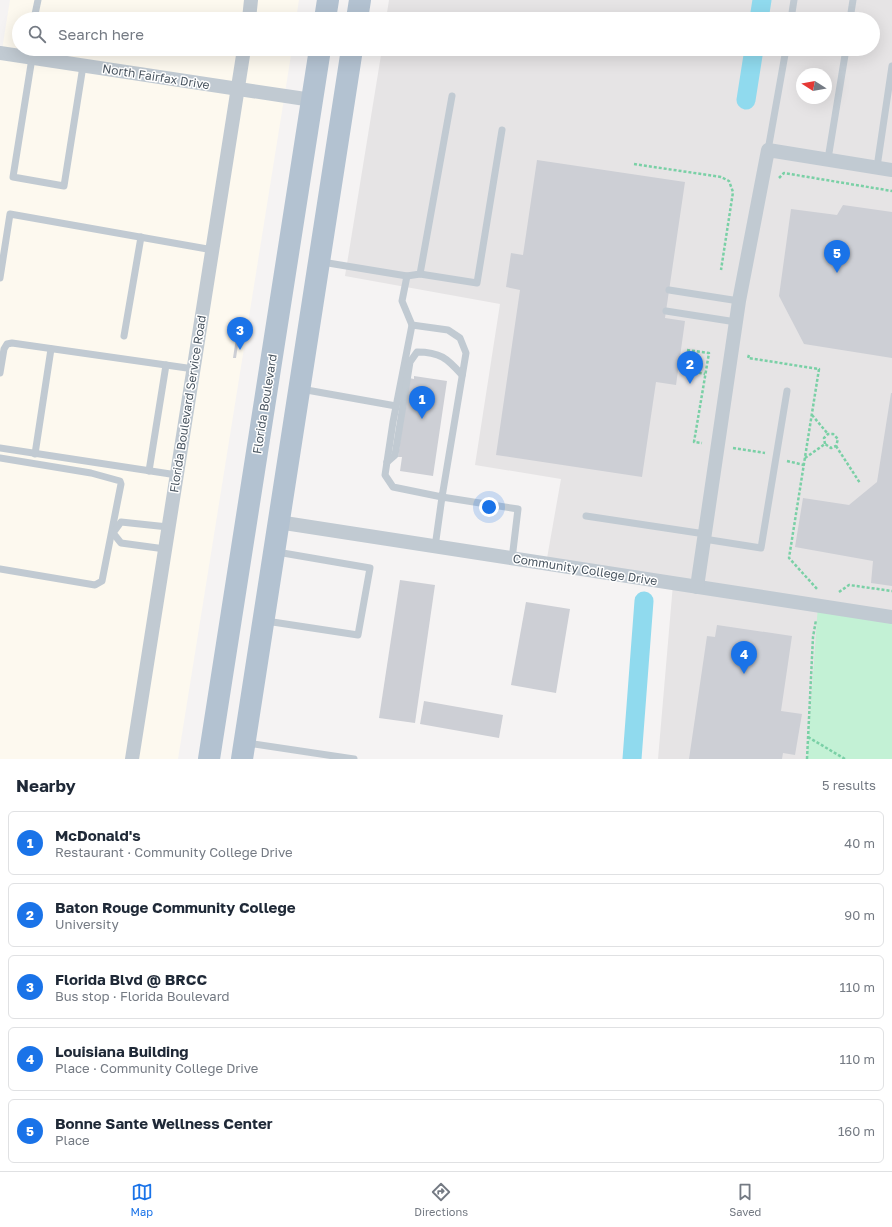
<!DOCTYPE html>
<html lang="en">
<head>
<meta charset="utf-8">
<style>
  :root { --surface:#fff; --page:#f2f2f3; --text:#1f2937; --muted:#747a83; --line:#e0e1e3; --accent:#1a73e8 }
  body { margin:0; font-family:"Golos Text",sans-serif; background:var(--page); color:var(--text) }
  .compass { position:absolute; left:796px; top:68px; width:36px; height:36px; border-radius:50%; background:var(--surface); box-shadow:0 4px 16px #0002; rotate:281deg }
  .you { position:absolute; left:489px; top:507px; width:14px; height:14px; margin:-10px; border:3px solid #fff; border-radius:50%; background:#1a73e8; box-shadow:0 0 0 6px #1a73e833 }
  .badge { display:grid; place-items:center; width:26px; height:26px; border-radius:50%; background:var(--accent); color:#fff; font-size:13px; font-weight:700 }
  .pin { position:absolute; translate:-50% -33px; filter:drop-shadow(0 1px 2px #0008) }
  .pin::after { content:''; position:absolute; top:21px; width:14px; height:12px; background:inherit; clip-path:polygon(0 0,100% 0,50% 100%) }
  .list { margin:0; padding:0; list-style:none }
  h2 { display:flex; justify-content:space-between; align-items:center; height:52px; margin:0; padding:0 16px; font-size:17px }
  h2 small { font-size:13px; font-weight:400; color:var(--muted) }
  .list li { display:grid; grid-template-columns:26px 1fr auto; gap:12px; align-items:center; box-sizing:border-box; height:64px; margin:0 8px 8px; padding:0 8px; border:1px solid var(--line); border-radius:6px }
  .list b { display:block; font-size:15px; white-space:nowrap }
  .list p { margin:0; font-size:13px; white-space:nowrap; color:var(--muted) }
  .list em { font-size:13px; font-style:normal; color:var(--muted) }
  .icon { flex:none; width:22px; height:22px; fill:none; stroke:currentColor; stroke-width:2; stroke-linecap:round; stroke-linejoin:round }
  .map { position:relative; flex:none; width:892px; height:759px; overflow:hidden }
  .search { position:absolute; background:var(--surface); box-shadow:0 4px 16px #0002; left:12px; right:12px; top:12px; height:44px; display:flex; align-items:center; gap:10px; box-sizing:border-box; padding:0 14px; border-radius:22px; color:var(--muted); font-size:15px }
  .sheet { height:412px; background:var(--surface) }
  nav { display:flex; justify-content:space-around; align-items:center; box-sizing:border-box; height:56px; border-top:1px solid var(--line); background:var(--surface); font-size:11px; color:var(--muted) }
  nav a { display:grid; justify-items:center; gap:2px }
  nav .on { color:var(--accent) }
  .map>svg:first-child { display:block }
</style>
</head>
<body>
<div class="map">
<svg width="892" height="759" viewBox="0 0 892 759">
  <rect width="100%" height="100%" fill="#f5f3f3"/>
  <polygon fill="#fdf9ef" points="10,0 299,0 296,19 19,19 19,49 292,49 178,759 0,759 0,62"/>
  <path fill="#e6e4e5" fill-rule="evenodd" d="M389,0H892V759H658L673,584L546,564L561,479L475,465L500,304L345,276L382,49H873V19H386ZM802,74H826V98H802Z"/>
  <polygon fill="#c3f1d5" points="818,605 892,617 892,759 807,759"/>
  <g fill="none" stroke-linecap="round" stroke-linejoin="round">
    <g stroke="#90daee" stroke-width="19">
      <polyline points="759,19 762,0"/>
      <polyline points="746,100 754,49"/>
      <polyline points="632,759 644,601"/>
    </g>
  </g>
  <g fill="#cdcfd5">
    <polygon points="537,160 685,182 665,318 685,321 676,385 656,382 642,477 496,455 520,290 506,287 511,253 523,255"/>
    <polygon points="843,205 892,212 892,358 804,344 779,296 791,209 837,215"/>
    <polygon points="236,338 239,338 236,358 233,358"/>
    <polygon points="414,376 447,381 433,476 400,471 402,457 398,457 409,378 414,379"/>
    <polygon points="891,393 892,393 892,586 871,583 873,561 795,547 803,498 849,505 877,482"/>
    <polygon points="400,580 435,585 415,723 379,718"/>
    <polygon points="526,602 570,609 556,693 511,685"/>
    <polygon points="717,625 792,636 781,711 802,714 795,755 783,753 782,759 689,759 707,636 715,637"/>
    <polygon points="424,701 503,715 499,738 420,724"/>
  </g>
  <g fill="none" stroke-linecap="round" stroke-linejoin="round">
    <g stroke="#7ad0a6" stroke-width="2.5" stroke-dasharray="3 2" stroke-linecap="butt">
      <polyline points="634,164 721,177 729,181 733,192 721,270"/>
      <polyline points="779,178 784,173 892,191"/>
      <polyline points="687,350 709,353 694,442 702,443"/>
      <polyline points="749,355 748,358 819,369 789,558 818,590"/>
      <polyline points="684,370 705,374"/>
      <polyline points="812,415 828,434"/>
      <polyline points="836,446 860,483"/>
      <polyline points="733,448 765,453"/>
      <polyline points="805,458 825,444 831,448 836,446 838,439 833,434 828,434 824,438 825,444"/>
      <polyline points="787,461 804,465"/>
      <polyline points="839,592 849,585 892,591"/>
      <polyline points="808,737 845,759"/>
      <polyline points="807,759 813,637 816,620"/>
    </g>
    <g stroke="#c1cad2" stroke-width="7">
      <polyline points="34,19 38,0"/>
      <polyline points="791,19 794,0"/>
      <polyline points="850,19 853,0"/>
      <polyline points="32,58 13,177 64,186 83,66"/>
      <polyline points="768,150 786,49"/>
      <polyline points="828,159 846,49"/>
      <polyline points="877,167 892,66"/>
      <polyline points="322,262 407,276 402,301 412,325"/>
      <polyline points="420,274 477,283 502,130"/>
      <polyline points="407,276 420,274 452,96"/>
      <polyline points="0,278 10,214 213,250"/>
      <polyline points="669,290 739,301"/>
      <polyline points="666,311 736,322"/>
      <polygon points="412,325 448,330 460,338 466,353 442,497 393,487 385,475 393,422"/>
      <polyline points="124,336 141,237"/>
      <polyline points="0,373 4,349 7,344 12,343 194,369"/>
      <polyline points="301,389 396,406"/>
      <polyline points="0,448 177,475"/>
      <polyline points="35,454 51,349"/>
      <polyline points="0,458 91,473 120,481 121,484 102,581 95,585 0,569"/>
      <path d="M387,462L395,455L410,362L417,352C440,352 447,358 462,375"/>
      <polyline points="149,471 166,365"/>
      <polyline points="586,516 705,534"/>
      <polyline points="704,539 761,548 787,391"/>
      <polyline points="435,547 442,497 518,509 512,559"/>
      <polyline points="165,549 121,543 113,533 121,522 168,527"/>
      <polyline points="266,621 358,635 370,568 277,552"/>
      <polyline points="247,743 354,759"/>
    </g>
    <g stroke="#c1cad2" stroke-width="14">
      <polyline points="249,19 251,0"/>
      <polyline points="0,53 312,100"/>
      <polyline points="278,522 892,617"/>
      <polyline points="697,587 739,301 768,150 892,170"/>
      <polyline points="132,759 244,49"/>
    </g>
    <g stroke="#b3c2d1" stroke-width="22">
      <polyline points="325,19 328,0"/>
      <polyline points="357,19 360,0"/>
      <polyline points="209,759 320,49"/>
      <polyline points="242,759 352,49"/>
    </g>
  </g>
  <g text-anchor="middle" stroke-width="3" stroke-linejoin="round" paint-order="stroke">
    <g font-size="12" fill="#4a5661" stroke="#fff">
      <text transform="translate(156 77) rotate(9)" y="4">North Fairfax Drive</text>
      <text transform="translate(188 404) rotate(-81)" y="4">Florida Boulevard Service Road</text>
      <text transform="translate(265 404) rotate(-81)" y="4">Florida Boulevard</text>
      <text transform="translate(585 570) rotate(9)" y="4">Community College Drive</text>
    </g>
  </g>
</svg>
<svg class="compass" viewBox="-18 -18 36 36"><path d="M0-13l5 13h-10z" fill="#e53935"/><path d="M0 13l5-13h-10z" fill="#747a83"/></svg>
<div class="you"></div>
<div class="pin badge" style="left:422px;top:419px">1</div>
<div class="pin badge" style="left:690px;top:384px">2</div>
<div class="pin badge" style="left:240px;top:350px">3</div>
<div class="pin badge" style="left:744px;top:674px">4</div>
<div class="pin badge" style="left:837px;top:273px">5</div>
<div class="search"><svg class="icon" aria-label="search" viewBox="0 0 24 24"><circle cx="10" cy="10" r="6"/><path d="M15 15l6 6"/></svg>Search here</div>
</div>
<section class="sheet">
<h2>Nearby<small>5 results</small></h2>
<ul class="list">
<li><span class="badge">1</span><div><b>McDonald's</b><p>Restaurant · Community College Drive</p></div><em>40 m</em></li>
<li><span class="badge">2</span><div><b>Baton Rouge Community College</b><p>University</p></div><em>90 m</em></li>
<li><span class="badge">3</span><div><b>Florida Blvd @ BRCC</b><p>Bus stop · Florida Boulevard</p></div><em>110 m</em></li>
<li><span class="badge">4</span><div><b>Louisiana Building</b><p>Place · Community College Drive</p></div><em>110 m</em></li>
<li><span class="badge">5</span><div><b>Bonne Sante Wellness Center</b><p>Place</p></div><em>160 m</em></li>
</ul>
</section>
<nav>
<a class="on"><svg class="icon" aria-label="map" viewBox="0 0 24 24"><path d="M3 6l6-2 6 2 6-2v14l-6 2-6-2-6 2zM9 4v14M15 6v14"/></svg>Map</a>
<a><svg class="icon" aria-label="directions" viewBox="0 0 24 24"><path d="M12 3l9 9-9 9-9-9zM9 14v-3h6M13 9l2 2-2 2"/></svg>Directions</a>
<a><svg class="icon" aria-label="saved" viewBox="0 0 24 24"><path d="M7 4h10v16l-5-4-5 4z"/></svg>Saved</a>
</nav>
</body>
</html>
